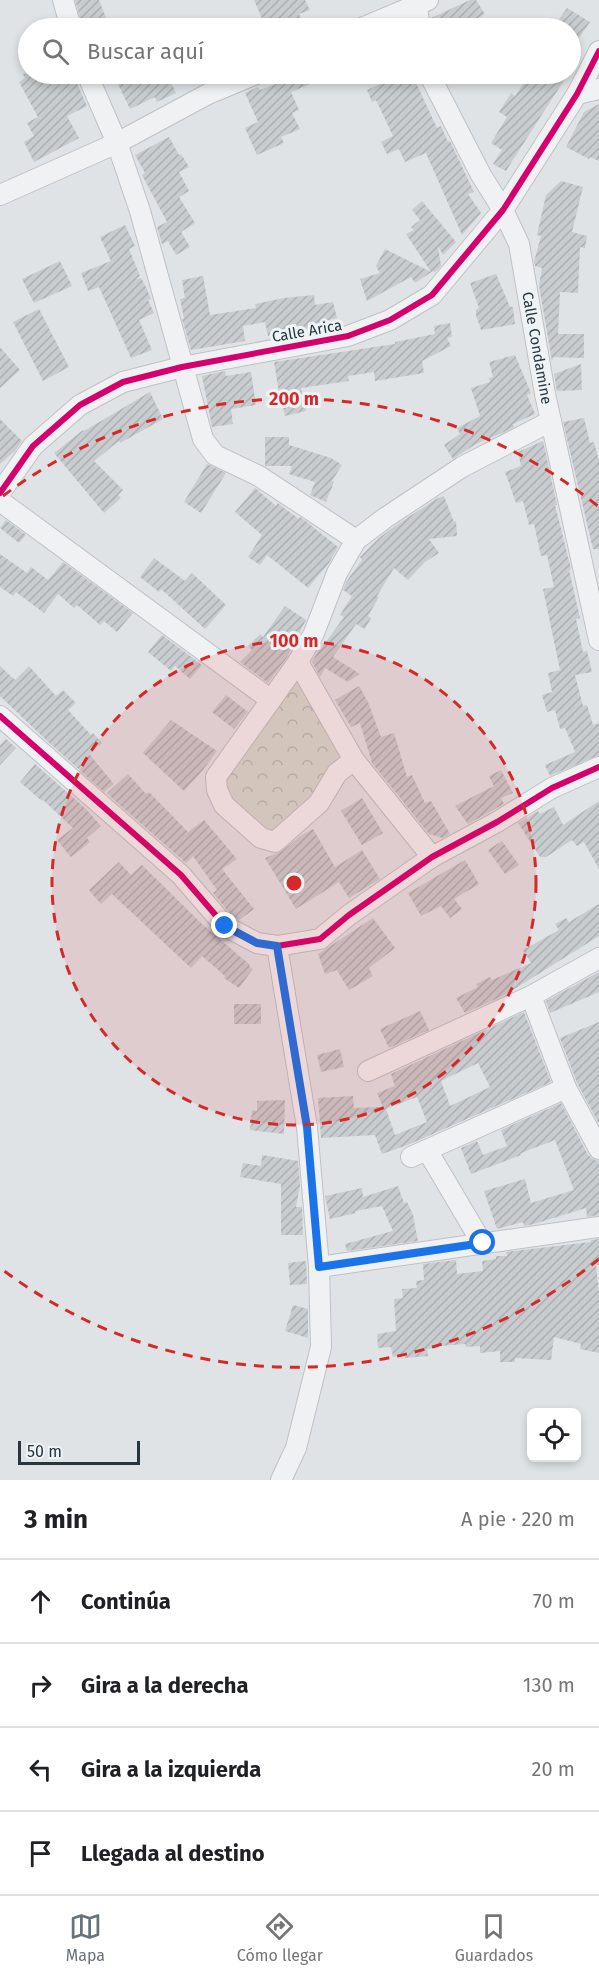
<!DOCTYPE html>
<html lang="es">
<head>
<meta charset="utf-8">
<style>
  :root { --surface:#fff; --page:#f2f2f2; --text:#202124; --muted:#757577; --line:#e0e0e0; --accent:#687279 }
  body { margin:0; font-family:"Fira Sans",sans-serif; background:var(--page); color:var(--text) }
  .controls { position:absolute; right:18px; bottom:18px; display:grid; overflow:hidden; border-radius:9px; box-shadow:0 3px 9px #0003 }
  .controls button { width:54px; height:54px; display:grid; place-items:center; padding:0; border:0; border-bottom:2px solid var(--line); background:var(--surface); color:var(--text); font:30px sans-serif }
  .scale { position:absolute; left:18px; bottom:15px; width:122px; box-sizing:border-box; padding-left:6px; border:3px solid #28353e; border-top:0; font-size:16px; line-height:21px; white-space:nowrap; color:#28353e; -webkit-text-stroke:4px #eef3f5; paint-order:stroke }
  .stop { position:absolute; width:18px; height:18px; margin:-14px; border:4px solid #1a73e8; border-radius:50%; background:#fff }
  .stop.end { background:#1a73e8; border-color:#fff; box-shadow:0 2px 6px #0008 }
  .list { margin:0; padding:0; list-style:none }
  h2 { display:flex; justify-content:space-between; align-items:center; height:78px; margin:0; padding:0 24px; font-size:26px }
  h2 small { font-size:20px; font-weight:400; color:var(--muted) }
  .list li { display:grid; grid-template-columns:39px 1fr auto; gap:18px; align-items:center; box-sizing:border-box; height:84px; padding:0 24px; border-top:2px solid var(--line) }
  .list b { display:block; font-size:22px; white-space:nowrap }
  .list em { font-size:20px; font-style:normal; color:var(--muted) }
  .icon { flex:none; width:33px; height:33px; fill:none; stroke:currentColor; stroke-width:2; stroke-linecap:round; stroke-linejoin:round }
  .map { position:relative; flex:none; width:599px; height:1480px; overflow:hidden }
  .search { position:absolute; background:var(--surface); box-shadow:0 3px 9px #0003; left:18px; right:18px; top:18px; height:66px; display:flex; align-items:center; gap:15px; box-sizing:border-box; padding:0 21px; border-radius:33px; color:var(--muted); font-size:22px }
  .sheet { height:414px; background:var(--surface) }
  nav { display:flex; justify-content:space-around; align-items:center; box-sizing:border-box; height:84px; border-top:2px solid var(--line); background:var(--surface); font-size:16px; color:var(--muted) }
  nav a { display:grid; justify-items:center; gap:3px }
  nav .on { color:var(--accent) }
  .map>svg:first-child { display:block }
</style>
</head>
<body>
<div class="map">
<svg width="599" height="1480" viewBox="0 0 599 1480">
  <defs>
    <pattern id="forest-crowns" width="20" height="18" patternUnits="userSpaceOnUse" patternTransform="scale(1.5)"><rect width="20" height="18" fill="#d3dad1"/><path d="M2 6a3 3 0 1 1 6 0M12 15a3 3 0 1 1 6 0" fill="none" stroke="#b5bcb4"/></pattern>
    <pattern id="building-hatch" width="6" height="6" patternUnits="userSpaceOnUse" patternTransform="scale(1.5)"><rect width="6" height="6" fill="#c9ccce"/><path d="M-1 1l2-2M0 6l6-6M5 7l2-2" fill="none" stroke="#adb0b2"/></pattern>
  </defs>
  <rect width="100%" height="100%" fill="#e0e3e6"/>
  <polygon fill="url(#forest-crowns)" points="298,662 354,760 275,842 217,790"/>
  <g fill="url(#building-hatch)" fill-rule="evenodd">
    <polygon points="75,0 99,0 110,28 83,28"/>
    <polygon points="254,0 305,0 310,10 299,14 305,28 266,28"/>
    <polygon points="470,0 476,0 485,14 463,27 460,22 445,28 432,28 431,18"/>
    <polygon points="567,8 590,22 570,51 570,28 553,28"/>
    <polygon points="23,74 73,74 87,106 67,116 79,138 34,162 24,142 34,136 27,123 38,117 19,82 25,78"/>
    <polygon points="113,74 167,74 176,93 157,102 155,97 130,109"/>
    <polygon points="284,74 335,74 291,92 299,110 292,113 300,129 281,137 284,143 257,155 245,128 258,122 245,93 258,87 260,90 286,80"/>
    <polygon points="403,74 412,74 437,128 441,126 448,142 450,141 474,192 468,194 481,213 462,235 426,153 405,162 399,149 387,154 381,142 393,136 376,100 372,102 367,90"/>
    <polygon points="530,74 568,74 506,171 493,164 502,150 491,143 507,117 499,112 511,93 515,96"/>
    <polygon points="599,104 599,161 590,157 589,159 566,147 584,112"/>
    <polygon points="169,137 179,155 181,154 189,167 179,172 189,191 179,197 195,223 181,232 190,247 176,255 168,241 162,244 157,227 167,222 142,175 145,173 135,155"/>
    <polygon points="561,181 583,187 572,232 587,236 585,248 580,247 578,293 560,292 558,334 584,334 584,358 553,357 552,361 539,286 542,268 535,266 534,262 541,236 537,235 546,195"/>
    <polygon points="422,201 456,242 443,255 438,246 441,266 435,272 433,271 415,283 411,277 367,301 360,279 380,273 376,266 385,249 431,272 406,234 414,230 411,227 420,220 412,210"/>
    <polygon points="125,225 135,246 129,249 140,276 136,279 141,278 146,287 151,299 148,300 154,313 139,320 152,350 131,358 99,287 88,291 81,273 111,261 100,237"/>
    <polygon points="60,261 72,286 34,303 22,279"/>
    <polygon points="496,274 510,307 513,307 515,324 481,330 476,315 476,310 479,308 470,283"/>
    <polygon points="203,276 210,315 256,308 255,304 284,298 314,295 315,305 333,302 337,318 320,322 321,326 268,336 265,322 243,326 245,341 191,350 182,319 184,319 180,299 185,298 182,280"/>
    <polygon points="39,309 69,367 43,381 13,322"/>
    <polygon points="450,323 452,337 447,338 451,346 422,361 424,373 375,381 374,372 348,376 349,381 301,388 306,411 285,416 281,398 280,399 274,362 395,344 395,342 435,334 434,326"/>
    <polygon points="0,347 20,370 0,388"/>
    <polygon points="515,355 531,393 527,395 535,414 513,424 514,427 502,433 476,444 453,459 444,445 460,434 457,428 480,416 471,388 490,382 489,378 493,377 489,362"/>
    <polygon points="581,364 582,390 557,391 554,374"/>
    <polygon points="225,371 226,376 251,372 256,405 231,409 233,424 212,427 202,376"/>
    <polygon points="150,392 163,419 120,443 119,441 94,461 123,490 118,495 121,498 104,513 54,453 83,430 84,431"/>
    <polygon points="584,418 590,443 594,442 599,461 599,549 593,549 563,422"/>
    <polygon points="0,419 22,441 15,451 0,464"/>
    <polygon points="265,437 289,437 289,445 331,458 342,465 332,481 334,482 326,502 310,495 315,482 289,474 292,466 265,466"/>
    <polygon points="543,441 557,505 555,505 571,569 569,570 580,618 576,619 583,652 587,651 592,672 575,675 583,706 587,705 593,725 599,723 599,755 550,776 545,765 575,752 565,728 560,729 555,710 547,712 542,695 552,692 548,673 560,670 543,589 554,587 547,555 541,556 534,524 529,525 523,501 516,503 505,472 521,466 518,452"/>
    <polygon points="207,464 226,473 201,513 184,502"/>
    <polygon points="255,488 276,506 278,503 280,505 299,519 300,517 308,523 338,547 329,563 308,588 267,555 260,565 248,557 262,535 235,512"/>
    <polygon points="444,496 454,522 456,521 457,536 429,539 439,553 425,562 408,580 394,568 377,596 379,597 368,616 371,618 365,629 356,624 333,657 360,674 348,682 325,668 320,677 312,662 319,649 320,650 344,617 340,615 352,596 343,590 346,582 362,560 360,557 379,538 392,528 436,499"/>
    <polygon points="6,520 26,535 19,543 0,528"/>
    <polygon points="0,554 27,573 31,567 48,580 63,562 133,613 117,632 104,621 100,625 77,605 74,608 58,594 44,613 16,592 13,596 0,587"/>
    <polygon points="154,558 185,581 192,573 226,605 205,629 161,589 159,592 140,577"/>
    <polygon points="285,606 306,620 288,656 268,683 240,662 252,650 248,646 260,634 263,637"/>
    <polygon points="162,635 202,665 190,679 175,666 171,671 148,652"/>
    <polygon points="0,666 15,680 29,666 56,696 63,690 76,703 68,710 91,735 93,733 102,743 89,754 114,784 104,792 44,738 0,696"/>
    <polygon points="359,686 368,702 381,737 394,733 407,777 412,775 425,803 431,801 450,834 443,838 429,834 372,763 360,723 351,727 335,700"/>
    <polygon points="226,695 248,712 234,729 212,712"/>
    <polygon points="171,720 217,751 203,770 184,791 143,753"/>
    <polygon points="6,739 16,748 0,765 0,745"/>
    <polygon points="35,764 86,809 101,826 87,838 90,842 71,857 57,840 73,828 43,800 42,801 20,782"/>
    <polygon points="501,770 513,793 501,798 504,804 468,824 455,806 494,786 489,776"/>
    <polygon points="128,774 146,794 149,792 188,832 204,820 237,859 222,869 254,909 239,920 233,917 213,893 217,890 193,856 186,863 114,800 107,793"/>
    <polygon points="362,798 383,833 362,845 341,811"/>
    <polygon points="599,801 599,869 584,842 577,846 572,840 546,857 540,857 518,823 538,811 540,814 554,807 563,825"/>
    <polygon points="313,829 335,867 362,850 380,879 349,898 339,882 296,909 265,858 282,851 300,836"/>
    <polygon points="502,841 519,865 505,874 488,850"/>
    <polygon points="465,860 479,884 454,899 462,909 450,918 441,906 421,916 408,893"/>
    <polygon points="119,862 131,875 142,865 202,924 250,965 249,966 253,969 239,988 224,978 225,976 202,956 191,968 112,894 101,904 89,890"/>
    <polygon points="599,904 599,936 503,996 465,1013 456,998 478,987 476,984 490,977 492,980 531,963 523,950 559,930 555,924 566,918 569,922"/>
    <polygon points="373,918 395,948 369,968 373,976 349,990 337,970 325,974 318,954"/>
    <polygon points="599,972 599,992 550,1013 546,1001"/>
    <rect x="234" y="1004" width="27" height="20"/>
    <polygon points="420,1011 429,1030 389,1048 380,1029"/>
    <path d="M524,1012L551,1082L410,1144L382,1154L375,1135L321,1138L318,1098L353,1096L354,1108L383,1107L377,1093L395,1086L391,1074ZM478,1063L490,1087L450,1106L441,1081ZM417,1097L427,1122L395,1135L386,1109Z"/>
    <polygon points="599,1022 599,1124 577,1083 560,1038"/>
    <polygon points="340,1049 344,1067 321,1072 317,1055"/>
    <polygon points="285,1100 284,1134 250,1130 252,1110 257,1111 257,1101"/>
    <polygon points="561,1103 588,1155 593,1159 599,1161 599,1215 587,1217 586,1208 534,1224 524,1226 523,1222 497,1229 484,1191 525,1179 531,1203 574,1190 555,1140 531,1149 520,1154 521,1155 471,1174 461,1148 477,1141 483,1155 507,1146 501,1130"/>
    <polygon points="262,1155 298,1161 300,1185 296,1207 302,1207 303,1235 281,1235 281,1184 240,1177 243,1163 261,1166"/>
    <polygon points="398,1186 404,1203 407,1202 413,1215 418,1241 347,1251 345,1244 393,1231 382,1206 355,1211 356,1213 330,1219 325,1196 362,1188 363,1197"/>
    <polygon points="599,1239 599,1265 596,1265 599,1294 599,1353 580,1349 581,1344 554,1337 551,1360 515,1358 515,1362 500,1362 500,1351 480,1353 480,1346 466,1347 465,1344 439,1346 439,1348 427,1349 428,1356 405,1358 405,1355 393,1357 391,1347 378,1348 377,1334 396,1331 394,1299 403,1298 402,1289 417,1288 416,1281 424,1280 423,1264 456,1260 457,1274 483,1271 482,1261 496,1259 496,1256 507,1256 506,1252 591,1242 591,1240"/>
    <polygon points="306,1261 307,1284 290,1285 288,1263"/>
    <polygon points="293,1305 308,1309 308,1338 285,1331"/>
  </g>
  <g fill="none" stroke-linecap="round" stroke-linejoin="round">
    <defs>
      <g id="minor">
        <polyline points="63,0 71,28"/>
        <polyline points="416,0 420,28"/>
        <polyline points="362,28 428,0"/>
        <polyline points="87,74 117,143 140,211 203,439 215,455 259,476 356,540"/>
        <polyline points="429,74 481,175 503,210 519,244 545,394 599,640"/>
        <polyline points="577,94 599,89"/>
        <polyline points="0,195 117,143 208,94 256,74"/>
        <polyline points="0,493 33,446 80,405 123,382 182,367 348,336 390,320 432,295 503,210 577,94 599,51"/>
        <polyline points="0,501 271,700"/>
        <polyline points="298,662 354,760 432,857"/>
        <polyline points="0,716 181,875 225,926 257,943 277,946 320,939 349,915 432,857 497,822 552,788 599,767"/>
        <polyline points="354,760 337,773 319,803 275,842 261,838 224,805 217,790 216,777 298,662 314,633 337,573 356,540 385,518 462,467 551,421"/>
        <polyline points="277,946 307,1127 319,1267 321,1347 296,1448 281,1480"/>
        <polyline points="531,996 566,1088 599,1149"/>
        <polyline points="368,1071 531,996 599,958"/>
        <polyline points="427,1150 482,1243"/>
        <polyline points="411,1157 566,1088"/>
        <polyline points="319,1267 599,1227"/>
      </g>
    </defs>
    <use href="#minor" stroke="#bfc1c4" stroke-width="22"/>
    <use href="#minor" stroke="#f0f1f2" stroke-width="20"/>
    <defs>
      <g id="cycleway">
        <polyline points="0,493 33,446 80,405 123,382 182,367 348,336 390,320 432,295 503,210 577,94 599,51"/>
        <polyline points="0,716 181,875 225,926 257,943 277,946 320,939 349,915 432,857 497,822 552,788 599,767"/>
      </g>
    </defs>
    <use href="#cycleway" stroke="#eef3f5" stroke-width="10"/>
    <use href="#cycleway" stroke="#d6006c" stroke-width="6"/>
  </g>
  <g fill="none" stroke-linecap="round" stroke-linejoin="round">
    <polyline stroke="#1a73e8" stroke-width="8" points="225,926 257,943 277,946 307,1127 319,1267 483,1243"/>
  </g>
  <circle cx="294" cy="883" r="242" fill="#d62828" fill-opacity=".12"/>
  <g fill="none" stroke="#d62828" stroke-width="3" stroke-dasharray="10 8">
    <circle cx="294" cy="883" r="242"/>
    <path d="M599 1259A484 484 0 0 1 3 1270M3 496A484 484 0 0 1 599 507"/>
  </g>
  <g text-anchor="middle" stroke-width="6" stroke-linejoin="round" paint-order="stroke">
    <g font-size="15" fill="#28353e" stroke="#eef3f5">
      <text transform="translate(307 331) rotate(-10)" y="5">Calle Arica</text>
      <text transform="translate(537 348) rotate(80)" y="5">Calle Condamine</text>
    </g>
  </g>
  <circle cx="294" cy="883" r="9" fill="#d62828" stroke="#eef3f5" stroke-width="3"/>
  <g font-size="18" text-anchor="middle" font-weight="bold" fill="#d62828" stroke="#eef3f5" stroke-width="6" stroke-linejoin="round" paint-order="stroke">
    <text x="294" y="405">200 m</text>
    <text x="294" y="647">100 m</text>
  </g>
</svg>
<div class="controls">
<button><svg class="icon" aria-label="locate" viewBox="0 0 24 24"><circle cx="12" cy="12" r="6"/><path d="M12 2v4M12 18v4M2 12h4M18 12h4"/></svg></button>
</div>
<div class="scale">50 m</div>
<div class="stop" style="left:483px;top:1243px"></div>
<div class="stop end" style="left:225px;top:926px"></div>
<div class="search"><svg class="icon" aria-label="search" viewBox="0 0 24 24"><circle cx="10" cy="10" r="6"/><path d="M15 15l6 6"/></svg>Buscar aquí</div>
</div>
<section class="sheet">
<h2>3 min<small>A pie · 220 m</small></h2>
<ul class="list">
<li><svg class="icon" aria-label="ahead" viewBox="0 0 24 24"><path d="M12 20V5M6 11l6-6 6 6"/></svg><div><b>Continúa</b></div><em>70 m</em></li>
<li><svg class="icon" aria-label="right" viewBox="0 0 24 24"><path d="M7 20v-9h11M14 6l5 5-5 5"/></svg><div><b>Gira a la derecha</b></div><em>130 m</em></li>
<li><svg class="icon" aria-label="left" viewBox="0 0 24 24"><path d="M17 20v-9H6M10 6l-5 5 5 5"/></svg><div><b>Gira a la izquierda</b></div><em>20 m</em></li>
<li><svg class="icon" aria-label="arrive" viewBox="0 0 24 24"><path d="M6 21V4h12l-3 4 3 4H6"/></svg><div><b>Llegada al destino</b></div></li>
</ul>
</section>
<nav>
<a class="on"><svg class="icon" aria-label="map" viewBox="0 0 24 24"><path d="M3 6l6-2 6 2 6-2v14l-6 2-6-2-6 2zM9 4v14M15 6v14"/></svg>Mapa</a>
<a><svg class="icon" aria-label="directions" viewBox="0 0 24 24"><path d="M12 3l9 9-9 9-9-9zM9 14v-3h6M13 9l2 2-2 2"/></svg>Cómo llegar</a>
<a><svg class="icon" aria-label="saved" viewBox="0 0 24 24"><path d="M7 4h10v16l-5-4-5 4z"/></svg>Guardados</a>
</nav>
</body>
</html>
